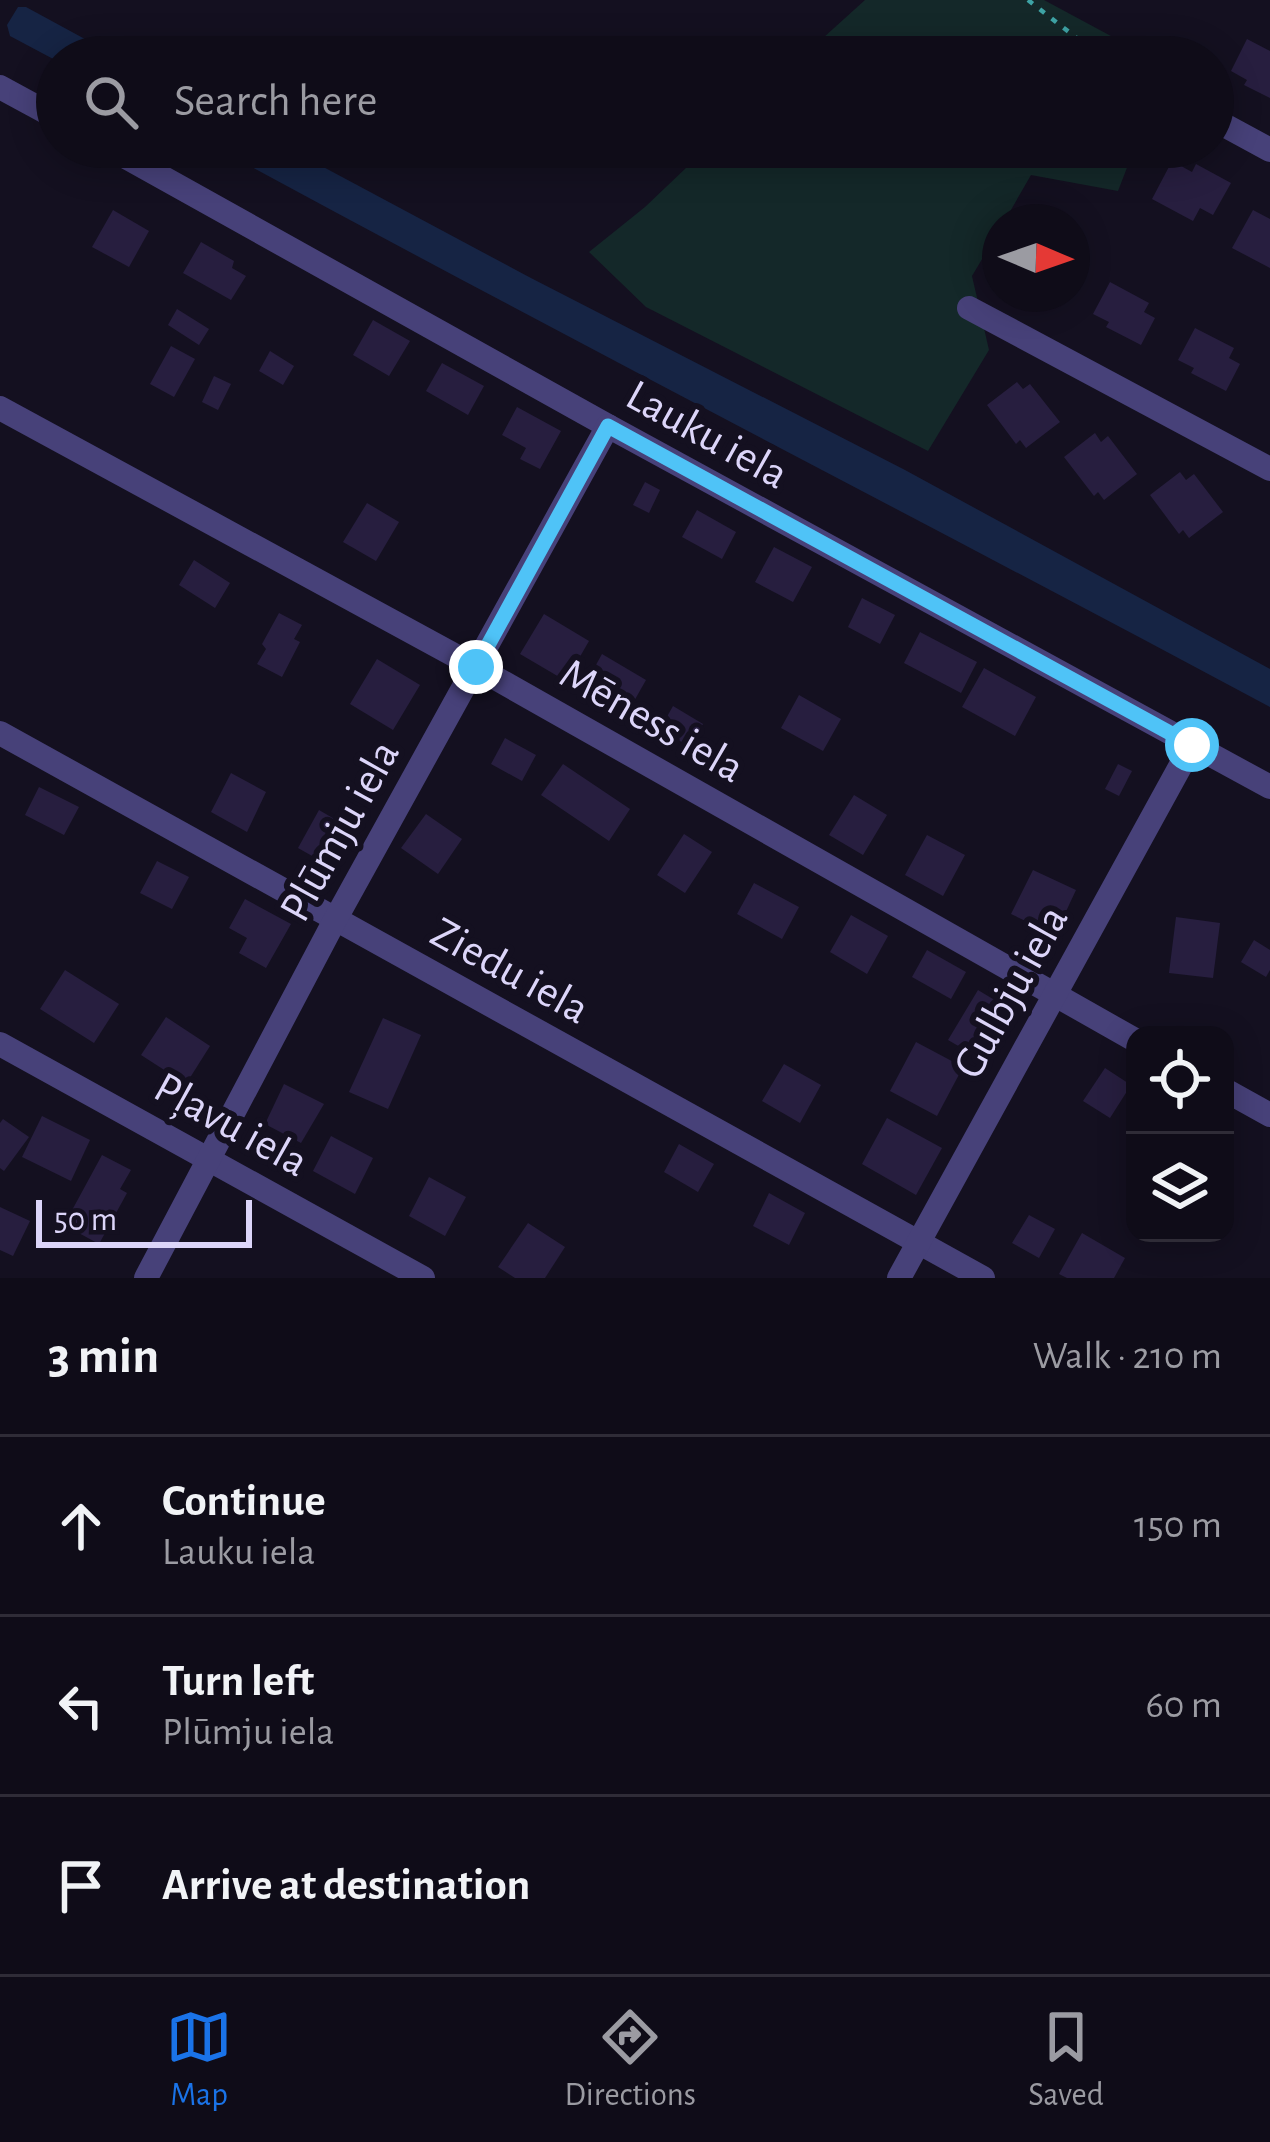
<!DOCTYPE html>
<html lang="en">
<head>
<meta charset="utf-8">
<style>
  :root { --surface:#0f0c18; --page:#181521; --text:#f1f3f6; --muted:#9b9ba2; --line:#2f2c37; --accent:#1a73e8 }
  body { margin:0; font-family:"Alegreya Sans",sans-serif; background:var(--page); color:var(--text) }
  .controls { position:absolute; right:36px; bottom:36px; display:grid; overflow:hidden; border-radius:24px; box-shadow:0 6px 30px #0003 }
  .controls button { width:108px; height:108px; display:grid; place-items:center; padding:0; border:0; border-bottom:3px solid var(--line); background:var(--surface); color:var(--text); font:60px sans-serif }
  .compass { position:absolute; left:982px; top:204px; width:108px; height:108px; border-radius:50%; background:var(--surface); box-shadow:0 6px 30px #0003; rotate:92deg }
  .scale { position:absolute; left:36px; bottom:30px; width:216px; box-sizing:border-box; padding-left:12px; border:6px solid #dcd5f9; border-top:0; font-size:33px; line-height:42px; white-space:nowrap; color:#dcd5f9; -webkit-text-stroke:9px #141020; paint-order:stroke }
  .stop { position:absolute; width:36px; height:36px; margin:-27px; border:9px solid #4fc3f7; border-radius:50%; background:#fff }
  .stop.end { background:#4fc3f7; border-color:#fff; box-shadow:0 3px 12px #0008 }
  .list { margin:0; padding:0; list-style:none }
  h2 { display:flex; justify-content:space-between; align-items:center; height:156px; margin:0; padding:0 48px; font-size:51px }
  h2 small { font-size:39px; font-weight:400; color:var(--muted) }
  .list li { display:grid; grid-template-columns:78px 1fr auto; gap:36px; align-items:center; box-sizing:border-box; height:180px; padding:0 48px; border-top:3px solid var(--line) }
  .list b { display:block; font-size:45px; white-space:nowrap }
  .list p { margin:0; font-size:39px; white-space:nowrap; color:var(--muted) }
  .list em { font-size:39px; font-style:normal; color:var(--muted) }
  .icon { flex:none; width:66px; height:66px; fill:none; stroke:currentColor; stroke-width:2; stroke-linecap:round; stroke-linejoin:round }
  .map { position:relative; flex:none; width:1270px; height:1278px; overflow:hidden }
  .search { position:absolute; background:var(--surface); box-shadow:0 6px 30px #0003; left:36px; right:36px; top:36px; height:132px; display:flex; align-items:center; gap:30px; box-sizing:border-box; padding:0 42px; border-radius:66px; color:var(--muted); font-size:45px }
  .sheet { height:696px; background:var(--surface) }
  nav { display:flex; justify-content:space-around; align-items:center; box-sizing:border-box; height:168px; border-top:3px solid var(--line); background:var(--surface); font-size:33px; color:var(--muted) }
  nav a { display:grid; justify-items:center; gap:6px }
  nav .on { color:var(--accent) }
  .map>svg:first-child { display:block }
</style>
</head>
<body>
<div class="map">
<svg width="1270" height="1278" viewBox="0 0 1270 1278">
  <rect width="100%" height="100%" fill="#141020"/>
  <g fill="#142829">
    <polygon points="865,0 1044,0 1150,57 802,57"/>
    <polygon points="708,147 1135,147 1118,191 1031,175 1004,222 1000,222 1000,229 972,276 989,350 928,451 646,307 589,252 645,207"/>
  </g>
  <g fill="#162444">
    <polygon points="18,7 26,7 118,57 57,57 57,61 10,36 7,25"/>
    <path d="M215,147H286L529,277L905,470L1270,669V707C919,519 564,337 215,147Z"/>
  </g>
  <g fill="#271e3f">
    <polygon points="1247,39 1270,51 1270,98 1244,85 1247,80 1231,71"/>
    <polygon points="1172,161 1192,172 1196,164 1231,183 1213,215 1200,208 1193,221 1152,199"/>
    <polygon points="113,210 149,231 129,267 92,247"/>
    <polygon points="1253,210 1270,219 1270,268 1232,248"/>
    <polygon points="201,242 234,261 232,268 246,276 231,300 183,273"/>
    <polygon points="1110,282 1149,303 1144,312 1155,318 1141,345 1106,327 1109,322 1093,314"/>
    <polygon points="177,309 209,329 199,345 168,325"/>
    <polygon points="373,320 410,341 389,376 353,355"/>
    <polygon points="1195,328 1234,348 1229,358 1240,364 1226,391 1191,373 1194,368 1178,360"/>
    <polygon points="171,346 195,359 174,397 150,384"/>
    <polygon points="270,351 294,366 283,385 259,371"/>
    <polygon points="442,363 484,386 468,415 426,391"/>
    <polygon points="214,376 231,384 218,410 202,402"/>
    <polygon points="1017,382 1023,389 1030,384 1060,422 1026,448 1020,440 1016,444 987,405"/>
    <polygon points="517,407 561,431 540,469 520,459 526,448 502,435"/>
    <polygon points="1095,433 1101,442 1108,436 1137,474 1104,500 1098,492 1094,496 1064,457"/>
    <polygon points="1180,472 1186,480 1194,474 1223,512 1189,538 1183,530 1179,534 1150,495"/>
    <polygon points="645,482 660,490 649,513 633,505"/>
    <polygon points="367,503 399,522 376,561 343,542"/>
    <polygon points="697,510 736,532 722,559 682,537"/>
    <polygon points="774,547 812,567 793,602 755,582"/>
    <polygon points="194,560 230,583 215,608 179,585"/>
    <polygon points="862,598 895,615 880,644 848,627"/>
    <polygon points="279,613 302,625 294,639 300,642 282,677 257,664 266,649 262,644"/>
    <polygon points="544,614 589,641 566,681 520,654"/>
    <polygon points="920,632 977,662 961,693 904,663"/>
    <polygon points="602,654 646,680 625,717 581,692"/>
    <polygon points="377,659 420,685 393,730 350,704"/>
    <polygon points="984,668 1036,697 1015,736 962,707"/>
    <polygon points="799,695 841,719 823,751 781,728"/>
    <polygon points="673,706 703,724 690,747 660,729"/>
    <polygon points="505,738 536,755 522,781 491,764"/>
    <polygon points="563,764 630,809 609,841 541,795"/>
    <polygon points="1118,764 1132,771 1119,796 1105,789"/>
    <polygon points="231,773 266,792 247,832 211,812"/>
    <polygon points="39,787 79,807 64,835 25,815"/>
    <polygon points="854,795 887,815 863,855 829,835"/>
    <polygon points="319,810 343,824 321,861 298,848"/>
    <polygon points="426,814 462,839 438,874 401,848"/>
    <polygon points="684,834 712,852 685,893 657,875"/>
    <polygon points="927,835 965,855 943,896 905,875"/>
    <polygon points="157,861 189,877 172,909 140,893"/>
    <polygon points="1033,870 1076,890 1055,935 1011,914"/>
    <polygon points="754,883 799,907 782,939 737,914"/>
    <polygon points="245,899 291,924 266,968 239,953 247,938 229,928"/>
    <polygon points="851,915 888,936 867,974 830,952"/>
    <polygon points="1176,917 1220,923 1213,978 1169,973"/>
    <polygon points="1254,940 1270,950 1270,970 1266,977 1241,962"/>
    <polygon points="927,950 966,972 951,999 912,977"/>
    <polygon points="65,970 119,1004 94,1043 40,1009"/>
    <polygon points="978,990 1016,1013 986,1062 948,1040"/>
    <polygon points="166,1017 210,1046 186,1084 141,1055"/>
    <polygon points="383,1018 421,1035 388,1109 349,1092"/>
    <polygon points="916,1042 963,1067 937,1116 890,1091"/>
    <polygon points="784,1064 821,1085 800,1123 762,1101"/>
    <polygon points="1105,1068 1131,1085 1110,1118 1083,1101"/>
    <polygon points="284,1084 324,1104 301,1143 265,1124"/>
    <polygon points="42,1116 90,1140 71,1181 22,1157"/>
    <polygon points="887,1118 942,1148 916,1195 862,1164"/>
    <polygon points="3,1119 29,1137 4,1171 0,1168 0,1123"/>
    <polygon points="331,1136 373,1158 355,1194 313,1171"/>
    <polygon points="679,1144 714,1164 698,1192 664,1172"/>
    <polygon points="102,1155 131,1170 120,1189 127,1193 99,1244 64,1225"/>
    <polygon points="429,1177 466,1197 445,1236 409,1216"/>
    <polygon points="769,1193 805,1213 789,1245 753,1226"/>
    <polygon points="0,1207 30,1221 13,1256 0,1250"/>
    <polygon points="1029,1215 1055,1229 1039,1258 1012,1243"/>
    <polygon points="528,1223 565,1247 545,1278 515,1278 498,1267"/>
    <polygon points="1082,1233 1125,1258 1114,1278 1067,1278 1059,1274"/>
  </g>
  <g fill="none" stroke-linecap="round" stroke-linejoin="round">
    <polyline stroke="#3ea3a5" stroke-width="4.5" stroke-dasharray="6 9" stroke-linecap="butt" points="1028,0 1101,57"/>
    <g stroke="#474179" stroke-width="24">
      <polyline points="0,87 57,118"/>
      <polyline points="1213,119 1270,150"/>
      <polyline points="108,147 608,426 1270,787"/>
      <polyline points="969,308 1270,469"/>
      <polyline points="0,408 476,667 1135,1040"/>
      <polyline points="0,733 983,1278"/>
      <polyline points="0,1044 423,1278"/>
      <polyline points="1225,1090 1270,1115"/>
      <polyline points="146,1278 335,920 608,426"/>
      <polyline points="899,1278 1192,745"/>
    </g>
  </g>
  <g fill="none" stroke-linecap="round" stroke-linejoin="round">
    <polyline stroke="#4fc3f7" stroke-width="15" points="476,667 608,426 1192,745"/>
  </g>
  <g text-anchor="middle" stroke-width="12" stroke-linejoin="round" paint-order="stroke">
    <g font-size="45" fill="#dcd5f9" stroke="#141020">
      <text transform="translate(708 433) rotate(29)" y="16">Lauku iela</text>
      <text transform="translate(653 719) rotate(30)" y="16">Mēness iela</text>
      <text transform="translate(338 830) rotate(-61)" y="16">Plūmju iela</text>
      <text transform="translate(511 969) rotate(29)" y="16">Ziedu iela</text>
      <text transform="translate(1009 991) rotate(-61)" y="16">Gulbju iela</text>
      <text transform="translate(232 1123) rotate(29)" y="16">Pļavu iela</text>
    </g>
  </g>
</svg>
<div class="controls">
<button><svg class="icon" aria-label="locate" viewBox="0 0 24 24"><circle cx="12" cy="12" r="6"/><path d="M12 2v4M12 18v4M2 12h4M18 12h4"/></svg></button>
<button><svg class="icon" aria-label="layers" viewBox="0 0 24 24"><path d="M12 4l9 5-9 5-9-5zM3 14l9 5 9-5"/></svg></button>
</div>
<svg class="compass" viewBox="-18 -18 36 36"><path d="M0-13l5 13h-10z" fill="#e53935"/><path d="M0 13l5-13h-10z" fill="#9b9ba2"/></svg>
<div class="scale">50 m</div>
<div class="stop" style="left:1192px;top:745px"></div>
<div class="stop end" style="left:476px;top:667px"></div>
<div class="search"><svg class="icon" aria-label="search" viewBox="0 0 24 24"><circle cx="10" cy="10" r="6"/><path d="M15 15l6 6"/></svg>Search here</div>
</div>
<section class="sheet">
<h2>3 min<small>Walk · 210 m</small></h2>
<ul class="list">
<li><svg class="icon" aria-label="ahead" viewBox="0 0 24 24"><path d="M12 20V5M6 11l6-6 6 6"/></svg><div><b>Continue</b><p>Lauku iela</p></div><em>150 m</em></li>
<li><svg class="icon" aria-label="left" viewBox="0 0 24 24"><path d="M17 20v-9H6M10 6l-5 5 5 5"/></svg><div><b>Turn left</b><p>Plūmju iela</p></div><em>60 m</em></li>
<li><svg class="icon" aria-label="arrive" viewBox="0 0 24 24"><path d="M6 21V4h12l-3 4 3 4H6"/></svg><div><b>Arrive at destination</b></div></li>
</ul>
</section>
<nav>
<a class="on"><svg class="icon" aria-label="map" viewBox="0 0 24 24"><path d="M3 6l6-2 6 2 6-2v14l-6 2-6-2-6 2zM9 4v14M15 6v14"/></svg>Map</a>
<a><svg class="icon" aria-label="directions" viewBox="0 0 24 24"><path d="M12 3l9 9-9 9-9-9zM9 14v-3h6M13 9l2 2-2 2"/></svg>Directions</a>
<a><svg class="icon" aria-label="saved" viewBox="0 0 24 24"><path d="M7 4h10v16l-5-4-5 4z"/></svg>Saved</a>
</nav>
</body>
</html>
